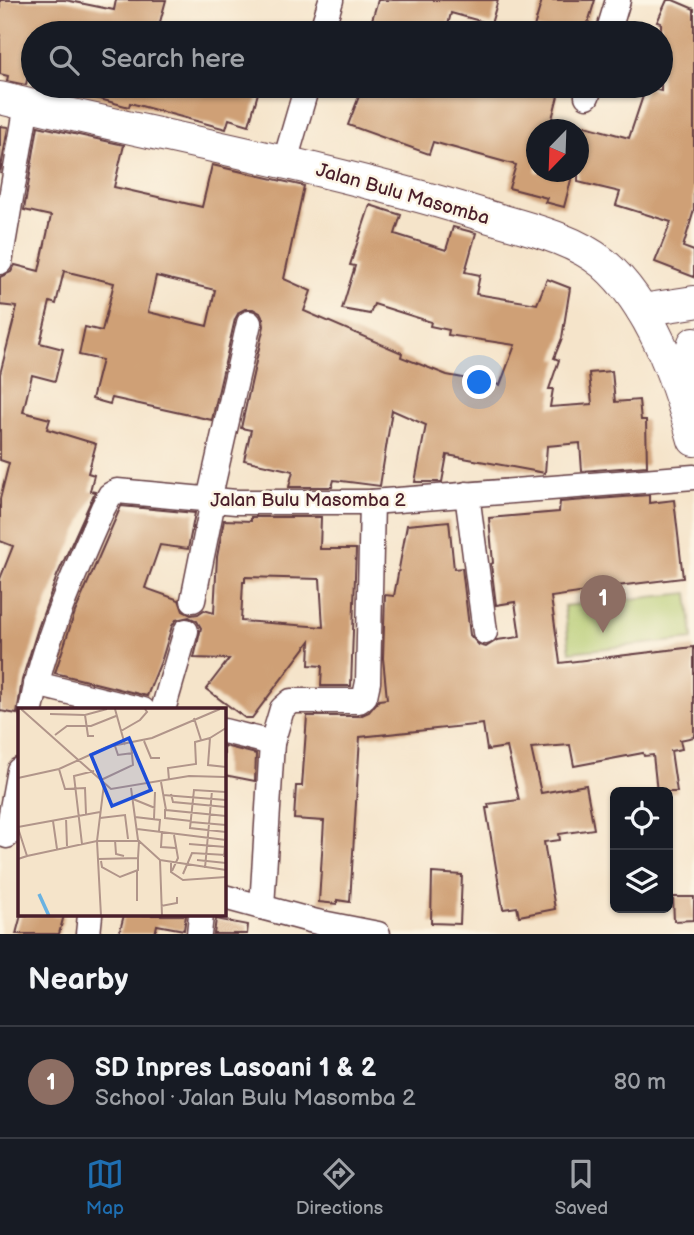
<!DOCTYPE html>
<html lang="en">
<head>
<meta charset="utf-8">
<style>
  :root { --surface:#171b24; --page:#20242c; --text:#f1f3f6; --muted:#9ea1a6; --line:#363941; --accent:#1f6fb2 }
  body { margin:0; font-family:"Balsamiq Sans",sans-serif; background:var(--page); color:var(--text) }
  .controls { position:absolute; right:21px; bottom:21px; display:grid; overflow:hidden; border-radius:10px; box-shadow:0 2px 5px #0004 }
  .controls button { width:63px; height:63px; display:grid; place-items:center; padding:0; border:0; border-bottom:2px solid var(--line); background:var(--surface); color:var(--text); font:35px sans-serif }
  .compass { position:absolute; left:526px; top:119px; width:63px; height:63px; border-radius:50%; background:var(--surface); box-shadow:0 2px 5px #0004; rotate:203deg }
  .you { position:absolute; left:480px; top:383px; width:24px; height:24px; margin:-18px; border:5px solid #fff; border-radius:50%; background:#1a73e8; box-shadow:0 0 0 10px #1a73e833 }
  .badge { display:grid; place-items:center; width:46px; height:46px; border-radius:50%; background:var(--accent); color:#fff; font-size:23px; font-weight:700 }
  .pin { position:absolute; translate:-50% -58px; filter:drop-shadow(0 2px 4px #0008) }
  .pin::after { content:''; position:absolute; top:37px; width:24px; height:21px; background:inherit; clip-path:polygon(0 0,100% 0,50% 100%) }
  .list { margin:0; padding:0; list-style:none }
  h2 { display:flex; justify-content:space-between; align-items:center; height:91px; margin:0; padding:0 28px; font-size:30px }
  h2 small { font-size:23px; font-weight:400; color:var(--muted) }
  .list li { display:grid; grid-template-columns:46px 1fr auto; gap:21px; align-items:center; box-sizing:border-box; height:112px; padding:0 28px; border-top:2px solid var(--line) }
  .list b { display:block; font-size:26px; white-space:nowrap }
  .list p { margin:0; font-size:23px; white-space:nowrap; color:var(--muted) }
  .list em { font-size:23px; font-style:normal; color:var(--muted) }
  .icon { flex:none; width:38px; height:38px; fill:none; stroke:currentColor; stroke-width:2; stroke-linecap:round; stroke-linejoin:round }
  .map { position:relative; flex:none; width:694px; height:934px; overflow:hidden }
  .search { position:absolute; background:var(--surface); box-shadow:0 2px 5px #0004; left:21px; right:21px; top:21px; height:77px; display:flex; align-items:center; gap:18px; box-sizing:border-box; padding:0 24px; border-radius:38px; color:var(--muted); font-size:26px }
  .sheet { height:203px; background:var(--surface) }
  nav { display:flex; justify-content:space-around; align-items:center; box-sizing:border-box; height:98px; border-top:2px solid var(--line); background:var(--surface); font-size:19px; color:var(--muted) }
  nav a { display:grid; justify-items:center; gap:4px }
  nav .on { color:var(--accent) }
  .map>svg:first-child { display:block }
</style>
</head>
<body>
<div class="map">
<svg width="694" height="934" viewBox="0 0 694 934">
  <rect width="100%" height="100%" fill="#fcf5e5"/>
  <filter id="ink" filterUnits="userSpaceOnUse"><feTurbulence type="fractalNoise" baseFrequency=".0143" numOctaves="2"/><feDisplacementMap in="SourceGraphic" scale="14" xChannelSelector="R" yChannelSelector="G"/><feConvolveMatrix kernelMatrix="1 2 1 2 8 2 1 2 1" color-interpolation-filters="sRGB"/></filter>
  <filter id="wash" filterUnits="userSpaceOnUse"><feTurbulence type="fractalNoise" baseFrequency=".00686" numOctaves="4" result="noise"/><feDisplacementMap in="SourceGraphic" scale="28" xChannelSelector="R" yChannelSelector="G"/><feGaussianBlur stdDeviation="1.57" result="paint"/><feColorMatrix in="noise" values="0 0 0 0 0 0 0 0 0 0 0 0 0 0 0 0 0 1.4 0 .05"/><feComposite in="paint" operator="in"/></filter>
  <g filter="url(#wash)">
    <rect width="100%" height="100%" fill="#f5e4ca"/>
    <polygon fill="#b4ca6f" stroke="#7f744d" stroke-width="2" points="688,593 693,639 570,652 564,606"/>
    <g id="blocks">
      <g fill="#cfa076" fill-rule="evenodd">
        <polygon points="0,0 65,0 114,10 116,0 166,0 157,33 117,33 86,25 85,33 33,33 33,48 26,85 7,81 8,76 0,74"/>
        <polygon points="378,0 498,0 491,24 451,13 446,33 368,33"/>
        <polygon points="542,0 595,0 585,33 552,33 534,27"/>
        <polygon points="667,0 673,0 694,9 694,210 683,247 694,251 694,277 655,262 671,222 616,205 620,192 578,182 578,124 629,138 646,87 661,91 661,23 657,22"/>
        <polygon points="75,86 260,86 249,125 229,119 226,129 130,103 129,107 74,92"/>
        <polygon points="363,86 429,86 444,91 445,86 520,86 558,96 549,130 536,130 536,172 573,172 564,207 545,202 547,198 509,188 516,165 433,142 429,154 348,125"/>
        <polygon points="0,126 8,127 0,174"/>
        <path d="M38,126L124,145L114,187L202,207L212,165L304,186L284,279L311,291L304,311L402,353L401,357L447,375L500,385L515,345L448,335L449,330L430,326L431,322L374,304L370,314L342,309L355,266L350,265L370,205L401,215L395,234L446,250L453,227L476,233L465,272L480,275L476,294L537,304L547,279L570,288L562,338L554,358L559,360L549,389H553L550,407L592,404L589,373L612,371L615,402L639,400L641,420H646L647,466L582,471L580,443L547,446L545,473L447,455L442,482H415L426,425L392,410L380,486L334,480L332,487H289L293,471L244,460L251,430L241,428L264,326L263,319L260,313L253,309H245L239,312L235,319L212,420L112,398L110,404L92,399L102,360L79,355L85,327L102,331L114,283L64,271L56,304L50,302L40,343L63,349L55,381L32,375L23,412L50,419L47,429L96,444L88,473L94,475L90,491L95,492L57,576L38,628L22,680L17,714L0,711V579L13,546L0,541V499L9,463L0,460V374L17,307L0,305V277L11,272L15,265L39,271L51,216L24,210ZM156,276L215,290L207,326L148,312Z"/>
        <polygon points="649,495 649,503 674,500 683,578 593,589 593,591 551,597 560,663 694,647 694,737 680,740 682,749 671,751 677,792 657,792 653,755 644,756 643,753 574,766 570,745 531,748 541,793 586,785 594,829 559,834 560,840 544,842 555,909 519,916 517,907 503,909 486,808 489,808 488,804 519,800 507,747 487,750 483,724 360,737 350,902 337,900 337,904 319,902 324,821 294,819 296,786 302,786 307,716 360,716 369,712 379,700 387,699 383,658 385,595 394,596 407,525 449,521 454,569 462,568 470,635 479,645 486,647 497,640 520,637 515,602 496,605 491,564 493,563 489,518 559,512 560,502"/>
        <path d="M121,506L195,513L188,549L160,545L145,588L179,600L183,611L191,615L198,614L204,610L214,613L217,557L224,520L251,521V517H321L320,549H356L351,686H321L322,666L309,665L310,641L252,718H245L206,689L229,659L194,658L201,628L197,621L189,617L176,620L172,626L162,659L147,696L55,673L75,612ZM245,577L320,579L323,627L241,621L243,582H245Z"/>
        <polygon points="224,746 256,754 255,781 224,775"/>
        <polygon points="432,873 462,875 460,924 431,923"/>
        <polygon points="673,897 694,897 694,920 674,921"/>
        <polygon points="21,915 64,915 59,934 16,934"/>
        <polygon points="124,915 186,915 184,930 157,925 155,934 119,934"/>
        <polygon points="216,919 248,925 247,934 214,934"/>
      </g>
    </g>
  </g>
  <g filter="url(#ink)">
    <use href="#blocks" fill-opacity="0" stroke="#643d43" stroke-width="2"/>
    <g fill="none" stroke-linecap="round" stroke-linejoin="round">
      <defs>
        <g id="minor">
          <polyline points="321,33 331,0"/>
          <polyline points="608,33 618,0"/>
          <polyline points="587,96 591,86"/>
          <polyline points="285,161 307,86"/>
          <polyline points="0,262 27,104"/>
          <polyline points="467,494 485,632"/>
          <polyline points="209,500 249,323"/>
          <polyline points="193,600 213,501"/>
          <polyline points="36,684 143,710"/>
          <path d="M31,710C44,639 74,574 103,508L110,495L117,491L236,502H372L694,477"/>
          <polyline points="163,710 186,631"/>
          <polyline points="224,731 272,743 262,907"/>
          <polyline points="272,743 282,709 291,701 359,701 365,696 368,682 372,502"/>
          <polyline points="7,836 19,770"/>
          <polyline points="224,897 317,922 378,934"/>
          <polyline points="88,934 90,915"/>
          <polyline points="199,934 201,915"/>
        </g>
        <g id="tertiary">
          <path d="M0,98C161,137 321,165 480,214C520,227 570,236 603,263C652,305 677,380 694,440"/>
          <polyline points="642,310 694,302"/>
          <polyline points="679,385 694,343"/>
        </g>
      </defs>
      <use href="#minor" stroke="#643d43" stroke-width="27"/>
      <use href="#tertiary" stroke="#643d43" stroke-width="34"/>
      <use href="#minor" stroke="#fff" stroke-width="24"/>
      <use href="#tertiary" stroke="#fff" stroke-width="32"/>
    </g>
  </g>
  <g text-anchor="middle" stroke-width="5" stroke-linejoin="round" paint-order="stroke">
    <g font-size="19" fill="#4a1f2b" stroke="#fcf5e5">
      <text transform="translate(403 193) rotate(16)" y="7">Jalan Bulu Masomba</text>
      <text x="308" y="506">Jalan Bulu Masomba 2</text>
    </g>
  </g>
  <g transform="translate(18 708)">
    <rect width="208" height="208" fill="#f5e4ca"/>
    <path fill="none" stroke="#6ab2e1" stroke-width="3.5" d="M21,186L31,208"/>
    <path fill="none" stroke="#b1958a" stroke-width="2" d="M3,1L93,81L171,68L208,69M97,1L107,37M32,6L67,7L89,1M67,7L70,28H76M176,10L183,32M208,20L192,30L190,57L208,59M103,23L122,12L129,4L127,1M37,27L49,18H73L98,8M126,33L133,50H142M97,38L100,47L115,45M41,61L47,81L67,80L68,106M0,70L41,61L89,39L134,30L202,1M83,72L115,57L113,36M151,72L150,60L178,56L177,34L192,30M143,74L148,102L208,108M113,80L120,132L142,152M208,84L176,82L172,120L208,124M153,86L155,94L208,99M145,87L208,92M115,91L137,100M147,101V110L173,113M117,109L142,112L141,123M48,110L49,138M82,110L107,107L110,131M136,111L137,84M35,113L39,141M173,114L208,117M0,119L82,104M0,120L9,148L0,151M119,121L208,132M144,123L143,139L158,140M97,132L98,146L106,148M64,136L56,68L76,63M171,136L208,139M9,148L79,133H121L120,150L80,151M206,149L208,125M142,152L208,162M142,152L144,208M179,152L208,155M83,153L84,159L102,169L120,162V150M153,153V164L165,172L208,169M187,160L194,83M119,162V193M154,163L160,150L156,127M165,166L174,145L208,147M143,198L159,195V189M83,208L79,133L86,76"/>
    <path fill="#1d4ed8" fill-opacity="0.15" stroke="#1d4ed8" stroke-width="3.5" d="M111,30L133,82L94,98L73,47Z"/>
    <rect width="208" height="208" fill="none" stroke="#4a1f2b" stroke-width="3.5"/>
  </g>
</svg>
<div class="controls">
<button><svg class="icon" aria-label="locate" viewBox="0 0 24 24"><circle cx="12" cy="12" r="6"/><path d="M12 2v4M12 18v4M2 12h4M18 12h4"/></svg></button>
<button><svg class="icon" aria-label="layers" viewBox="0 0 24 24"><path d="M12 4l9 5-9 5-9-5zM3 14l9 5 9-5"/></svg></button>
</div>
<svg class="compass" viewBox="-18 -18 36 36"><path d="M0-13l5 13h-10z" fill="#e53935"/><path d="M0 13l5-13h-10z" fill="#9ea1a6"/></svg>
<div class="you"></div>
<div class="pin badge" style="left:603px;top:633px;background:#8d6e63">1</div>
<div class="search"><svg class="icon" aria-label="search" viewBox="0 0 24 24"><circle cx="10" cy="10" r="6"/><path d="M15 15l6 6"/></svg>Search here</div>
</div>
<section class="sheet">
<h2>Nearby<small></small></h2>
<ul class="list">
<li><span class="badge" style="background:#8d6e63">1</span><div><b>SD Inpres Lasoani 1 &amp; 2</b><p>School · Jalan Bulu Masomba 2</p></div><em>80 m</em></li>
</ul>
</section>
<nav>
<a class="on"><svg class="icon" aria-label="map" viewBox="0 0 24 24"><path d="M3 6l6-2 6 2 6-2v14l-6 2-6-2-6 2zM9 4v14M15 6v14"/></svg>Map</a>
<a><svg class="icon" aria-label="directions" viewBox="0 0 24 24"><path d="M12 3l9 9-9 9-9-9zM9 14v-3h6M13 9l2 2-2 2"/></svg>Directions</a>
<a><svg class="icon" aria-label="saved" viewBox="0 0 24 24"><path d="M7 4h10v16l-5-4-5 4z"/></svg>Saved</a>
</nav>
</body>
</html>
